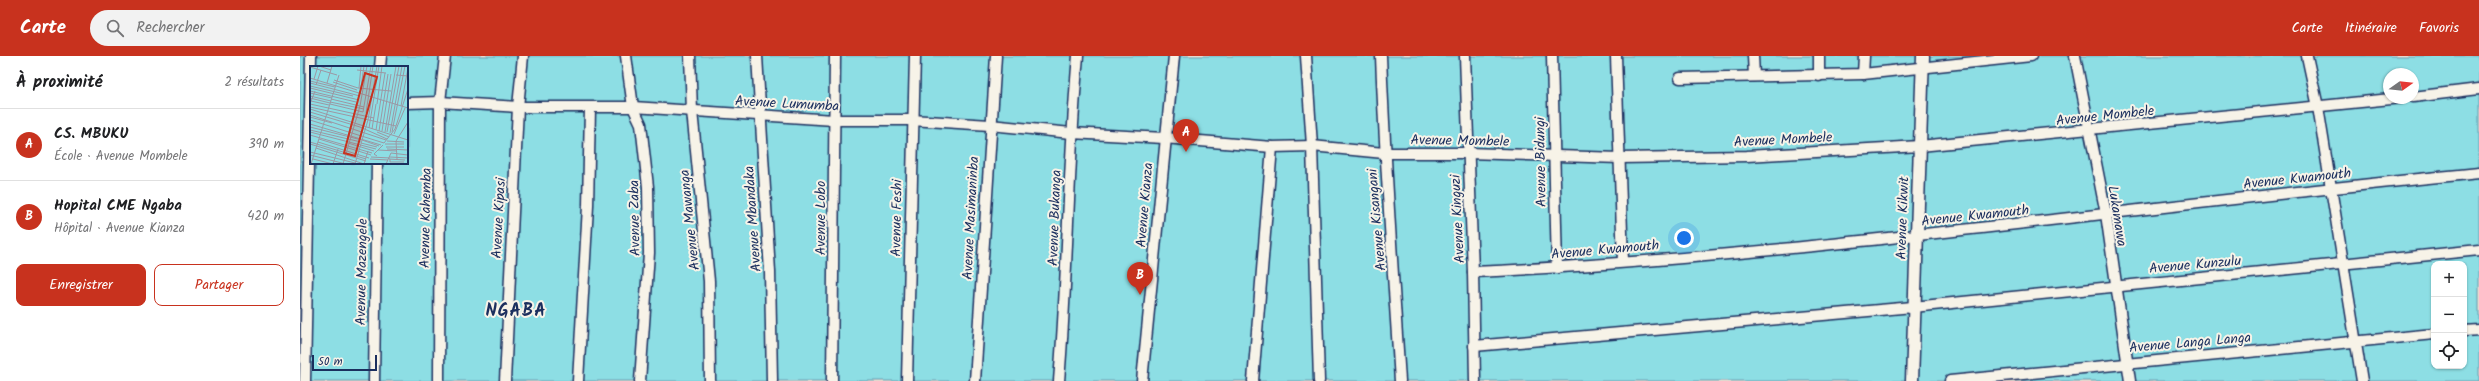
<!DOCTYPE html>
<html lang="fr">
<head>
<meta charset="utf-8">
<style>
  :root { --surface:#fff; --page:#f2f2f2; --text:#202124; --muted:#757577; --line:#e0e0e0; --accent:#c8321e }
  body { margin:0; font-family:Kalam,sans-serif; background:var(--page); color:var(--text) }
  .controls { position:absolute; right:12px; bottom:12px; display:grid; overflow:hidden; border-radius:8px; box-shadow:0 1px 3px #0004 }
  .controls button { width:36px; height:36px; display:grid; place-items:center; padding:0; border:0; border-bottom:1px solid var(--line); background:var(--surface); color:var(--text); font:20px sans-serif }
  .compass { position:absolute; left:2083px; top:12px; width:36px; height:36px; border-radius:50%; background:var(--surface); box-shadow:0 1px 3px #0004; rotate:75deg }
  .scale { position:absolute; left:12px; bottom:10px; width:65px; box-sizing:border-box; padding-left:4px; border:2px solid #1b2f5e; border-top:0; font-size:11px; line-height:14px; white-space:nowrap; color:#1b2f5e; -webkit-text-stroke:3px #f7f3e8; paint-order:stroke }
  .you { position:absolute; left:1384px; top:182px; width:14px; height:14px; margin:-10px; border:3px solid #fff; border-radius:50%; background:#1a73e8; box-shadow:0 0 0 6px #1a73e833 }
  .badge { display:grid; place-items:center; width:26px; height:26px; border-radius:50%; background:var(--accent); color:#fff; font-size:13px; font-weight:700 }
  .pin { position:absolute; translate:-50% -33px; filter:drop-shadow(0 1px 2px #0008) }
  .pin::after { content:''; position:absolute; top:21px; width:14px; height:12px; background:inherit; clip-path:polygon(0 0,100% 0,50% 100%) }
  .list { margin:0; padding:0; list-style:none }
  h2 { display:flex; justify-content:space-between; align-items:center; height:52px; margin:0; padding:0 16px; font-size:17px }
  h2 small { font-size:13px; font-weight:400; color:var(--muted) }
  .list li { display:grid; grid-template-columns:26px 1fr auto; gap:12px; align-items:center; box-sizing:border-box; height:72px; padding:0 16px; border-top:1px solid var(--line) }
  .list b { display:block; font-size:15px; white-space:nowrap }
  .list p { margin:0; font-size:13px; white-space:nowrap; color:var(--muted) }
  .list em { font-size:13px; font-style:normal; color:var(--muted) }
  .actions { display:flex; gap:8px; padding:12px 16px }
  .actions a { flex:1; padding:9px 0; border:1px solid var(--accent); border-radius:8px; text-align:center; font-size:14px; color:var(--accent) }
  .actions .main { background:var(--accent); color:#fff }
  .icon { flex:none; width:22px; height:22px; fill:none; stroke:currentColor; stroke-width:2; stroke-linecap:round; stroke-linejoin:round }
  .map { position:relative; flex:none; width:2179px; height:325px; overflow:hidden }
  header { display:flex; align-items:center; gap:24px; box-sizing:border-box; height:56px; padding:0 20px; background:var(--accent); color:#fff }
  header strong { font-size:19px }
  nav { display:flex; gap:22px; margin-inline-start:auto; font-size:14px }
  .search { width:280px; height:36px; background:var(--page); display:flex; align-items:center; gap:10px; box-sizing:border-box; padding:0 14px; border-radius:22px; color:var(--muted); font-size:15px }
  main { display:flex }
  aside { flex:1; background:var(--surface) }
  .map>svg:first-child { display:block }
</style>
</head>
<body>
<header>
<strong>Carte</strong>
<div class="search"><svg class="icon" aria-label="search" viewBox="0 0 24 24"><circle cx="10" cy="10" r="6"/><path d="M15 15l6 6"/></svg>Rechercher</div>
<nav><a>Carte</a><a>Itinéraire</a><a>Favoris</a></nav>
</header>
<main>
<aside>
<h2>À proximité<small>2 résultats</small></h2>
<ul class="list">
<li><span class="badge">A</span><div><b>CS. MBUKU</b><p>École · Avenue Mombele</p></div><em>390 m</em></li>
<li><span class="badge">B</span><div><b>Hopital CME Ngaba</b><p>Hôpital · Avenue Kianza</p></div><em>420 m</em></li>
</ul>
<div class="actions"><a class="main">Enregistrer</a><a>Partager</a></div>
</aside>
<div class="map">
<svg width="2179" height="325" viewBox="0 0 2179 325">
  <rect width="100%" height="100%" fill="#f2ded2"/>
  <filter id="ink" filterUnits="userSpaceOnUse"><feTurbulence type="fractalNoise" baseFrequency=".025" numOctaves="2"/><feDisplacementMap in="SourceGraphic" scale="8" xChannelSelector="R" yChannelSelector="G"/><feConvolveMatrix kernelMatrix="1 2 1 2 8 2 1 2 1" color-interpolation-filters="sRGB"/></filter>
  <g filter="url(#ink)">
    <path fill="#8ddee4" stroke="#5f98ae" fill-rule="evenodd" d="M0,0H2179V325H0ZM11,11H107V107H11ZM2089,18H2113V42H2089ZM2134,208H2164V310H2134Z"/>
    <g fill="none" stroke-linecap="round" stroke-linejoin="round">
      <defs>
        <g id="minor">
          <polyline points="326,0 333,51 341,68 348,131 349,197 340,325"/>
          <polyline points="390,0 392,55 409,225 410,325"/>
          <polyline points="457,0 470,216 472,325"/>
          <polyline points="1006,0 1012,90 1019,325"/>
          <path d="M1081,0C1085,108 1093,217 1100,325"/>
          <polyline points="1165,0 1173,216 1175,325"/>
          <polyline points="1252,0 1257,212"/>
          <polyline points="1316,0 1323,206"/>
          <polyline points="1453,0 1454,20"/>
          <polyline points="1519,0 1519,20"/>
          <polyline points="1775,0 1806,158 1830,325"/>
          <polyline points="2007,0 2018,51 2062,325"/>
          <polyline points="80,11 81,0"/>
          <polyline points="1563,18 1564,0"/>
          <polyline points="1380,22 1563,18 1731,0"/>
          <polyline points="2113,41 2179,33"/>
          <polyline points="107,47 140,46 218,51 333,51 534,64 611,64 690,69 771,77 864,82 972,91 1012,90 1084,97 1167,97 1320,102 1447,100 1620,90 2101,42"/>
          <path d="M1173,216C1510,200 1844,149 2179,117"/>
          <polyline points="2164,275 2179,274"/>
          <polyline points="1174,290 1613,251 2179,194"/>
          <polyline points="5,325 11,0"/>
          <polyline points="74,325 77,107"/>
          <polyline points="139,325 140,46 145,0"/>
          <polyline points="205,325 218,51 223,0"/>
          <polyline points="278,325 288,150 290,52"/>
          <polyline points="532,325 535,0"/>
          <polyline points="607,325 615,0"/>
          <polyline points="675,325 696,0"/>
          <path d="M759,325C768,217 768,108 778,0"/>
          <polyline points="842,325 874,0"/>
          <polyline points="953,325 972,91"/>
          <polyline points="1650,325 2134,278"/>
        </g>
        <polyline id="major" points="1612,325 1623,0"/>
      </defs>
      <use href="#minor" stroke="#1b2f5e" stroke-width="13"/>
      <use href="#major" stroke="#1b2f5e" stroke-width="15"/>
      <use href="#minor" stroke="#f7f3e8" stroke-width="10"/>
      <use href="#major" stroke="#f7f3e8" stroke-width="12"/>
    </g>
  </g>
  <g text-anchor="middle" stroke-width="4" stroke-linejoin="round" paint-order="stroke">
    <g font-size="14" fill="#1b2f5e" stroke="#f7f3e8">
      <text transform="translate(487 47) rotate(3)" y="5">Avenue Lumumba</text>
      <text transform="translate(1805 59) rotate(-6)" y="5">Avenue Mombele</text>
      <text transform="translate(1483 83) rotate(-3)" y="5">Avenue Mombele</text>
      <text transform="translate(1160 84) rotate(1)" y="5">Avenue Mombele</text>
      <text transform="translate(1240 106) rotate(-91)" y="5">Avenue Bidungi</text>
      <text transform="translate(1997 122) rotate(-6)" y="5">Avenue Kwamouth</text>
      <text transform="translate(844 149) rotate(-85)" y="5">Avenue Kianza</text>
      <text transform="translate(1675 159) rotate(-6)" y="5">Avenue Kwamouth</text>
      <text transform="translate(1818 160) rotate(81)" y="5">Lukamawa</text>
      <text transform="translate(125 162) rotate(-89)" y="5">Avenue Kahemba</text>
      <text transform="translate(198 162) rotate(-87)" y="5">Avenue Kipasi</text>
      <text transform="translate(334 162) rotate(-91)" y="5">Avenue Zaba</text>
      <text transform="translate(520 162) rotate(-90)" y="5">Avenue Lobo</text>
      <text transform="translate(596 162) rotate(-89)" y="5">Avenue Feshi</text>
      <text transform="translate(670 162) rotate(-87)" y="5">Avenue Masimaninba</text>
      <text transform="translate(754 162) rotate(-88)" y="5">Avenue Bukanga</text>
      <text transform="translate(1602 162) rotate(-88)" y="5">Avenue Kikwit</text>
      <text transform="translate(452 163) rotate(-94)" y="5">Avenue Mbandaka</text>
      <text transform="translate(1157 163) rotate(-93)" y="5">Avenue Kinguzi</text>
      <text transform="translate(389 164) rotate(-96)" y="5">Avenue Mawanga</text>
      <text transform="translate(1076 164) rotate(-95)" y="5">Avenue Kisangani</text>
      <text transform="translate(1305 193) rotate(-5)" y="5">Avenue Kwamouth</text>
      <text transform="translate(1895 208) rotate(-5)" y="5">Avenue Kunzulu</text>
      <text transform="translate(61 216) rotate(-89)" y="5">Avenue Mazengele</text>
      <text transform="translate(1890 286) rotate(-5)" y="5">Avenue Langa Langa</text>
    </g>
    <g font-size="18" font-weight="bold" letter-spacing="1" fill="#1b2f5e" stroke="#f7f3e8">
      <text x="216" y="260">NGABA</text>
    </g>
  </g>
  <g transform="translate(10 10)">
    <rect width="98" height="98" fill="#f2ded2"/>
    <path d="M0,0H98V98H0Z" fill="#8ddee4"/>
    <path fill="none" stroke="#9c98a4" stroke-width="1" d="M9,0L21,4M0,1L27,9M47,4L76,7M86,9L98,10M0,12L26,20M4,13L8,0M24,14L48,22L81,25M0,15L25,21M23,16L47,24M0,17L50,30M17,17L22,0M6,19L11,4M0,20L43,30M26,20L98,42M0,22L49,34M49,22L51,0M0,25L46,36M0,27L22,32M50,28L54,0M0,30L21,35M0,32L20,37M21,33L54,41M1,35L19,39M20,36L54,43M0,38L64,52M0,38L5,25M20,38L53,46M67,38L72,0M91,40L98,2M0,41L86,60M0,43L98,74M0,46L50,61L77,73M53,46L61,0M56,47L63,0M0,49L76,74M0,51L22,57M0,54L74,77L85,63L98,23M0,58L71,79M0,61L52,74M59,62L69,0M62,63L66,38M0,64L51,76M66,64L75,7M69,65L78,8M72,65L81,8M0,66L66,83M67,66L79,71M75,66L86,0M77,66L89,0M82,66L95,0M80,67L92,0M84,68L95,42M0,69L62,87M9,73L61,89M52,74L69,80M77,75L94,76M0,76L56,93M8,76L59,92M38,77L64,85M51,77L67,81M0,78L56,95M75,78H94M76,81H94M6,82L54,98M77,83L98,84M68,84L87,85M0,86L25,92M0,89L24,95M67,90L64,88L73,79M61,91L80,92M80,91L98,92M25,92L45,97M3,93L23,98M60,93L78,94M79,93L95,94M80,93V96H94M87,93L86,75L98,56M24,95L36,98M1,98L29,9M23,98L28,83M33,98L50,40L57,0M45,98L58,54L67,0M54,98L58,85M76,98L81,87L98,89"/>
    <path fill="#c8321e" fill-opacity="0.15" stroke="#c8321e" stroke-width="2" d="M55,7L67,11L45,90L34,87Z"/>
    <rect width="98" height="98" fill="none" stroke="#1b2f5e" stroke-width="2"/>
  </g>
</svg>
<div class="controls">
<button>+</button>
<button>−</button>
<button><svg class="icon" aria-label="locate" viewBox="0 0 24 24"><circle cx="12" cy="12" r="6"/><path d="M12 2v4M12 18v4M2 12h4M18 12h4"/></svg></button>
</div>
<svg class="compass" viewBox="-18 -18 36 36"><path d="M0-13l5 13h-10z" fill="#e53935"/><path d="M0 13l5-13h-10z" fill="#757577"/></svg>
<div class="scale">50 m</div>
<div class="you"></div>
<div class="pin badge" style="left:886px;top:96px">A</div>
<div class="pin badge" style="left:840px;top:239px">B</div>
</div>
</main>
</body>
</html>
